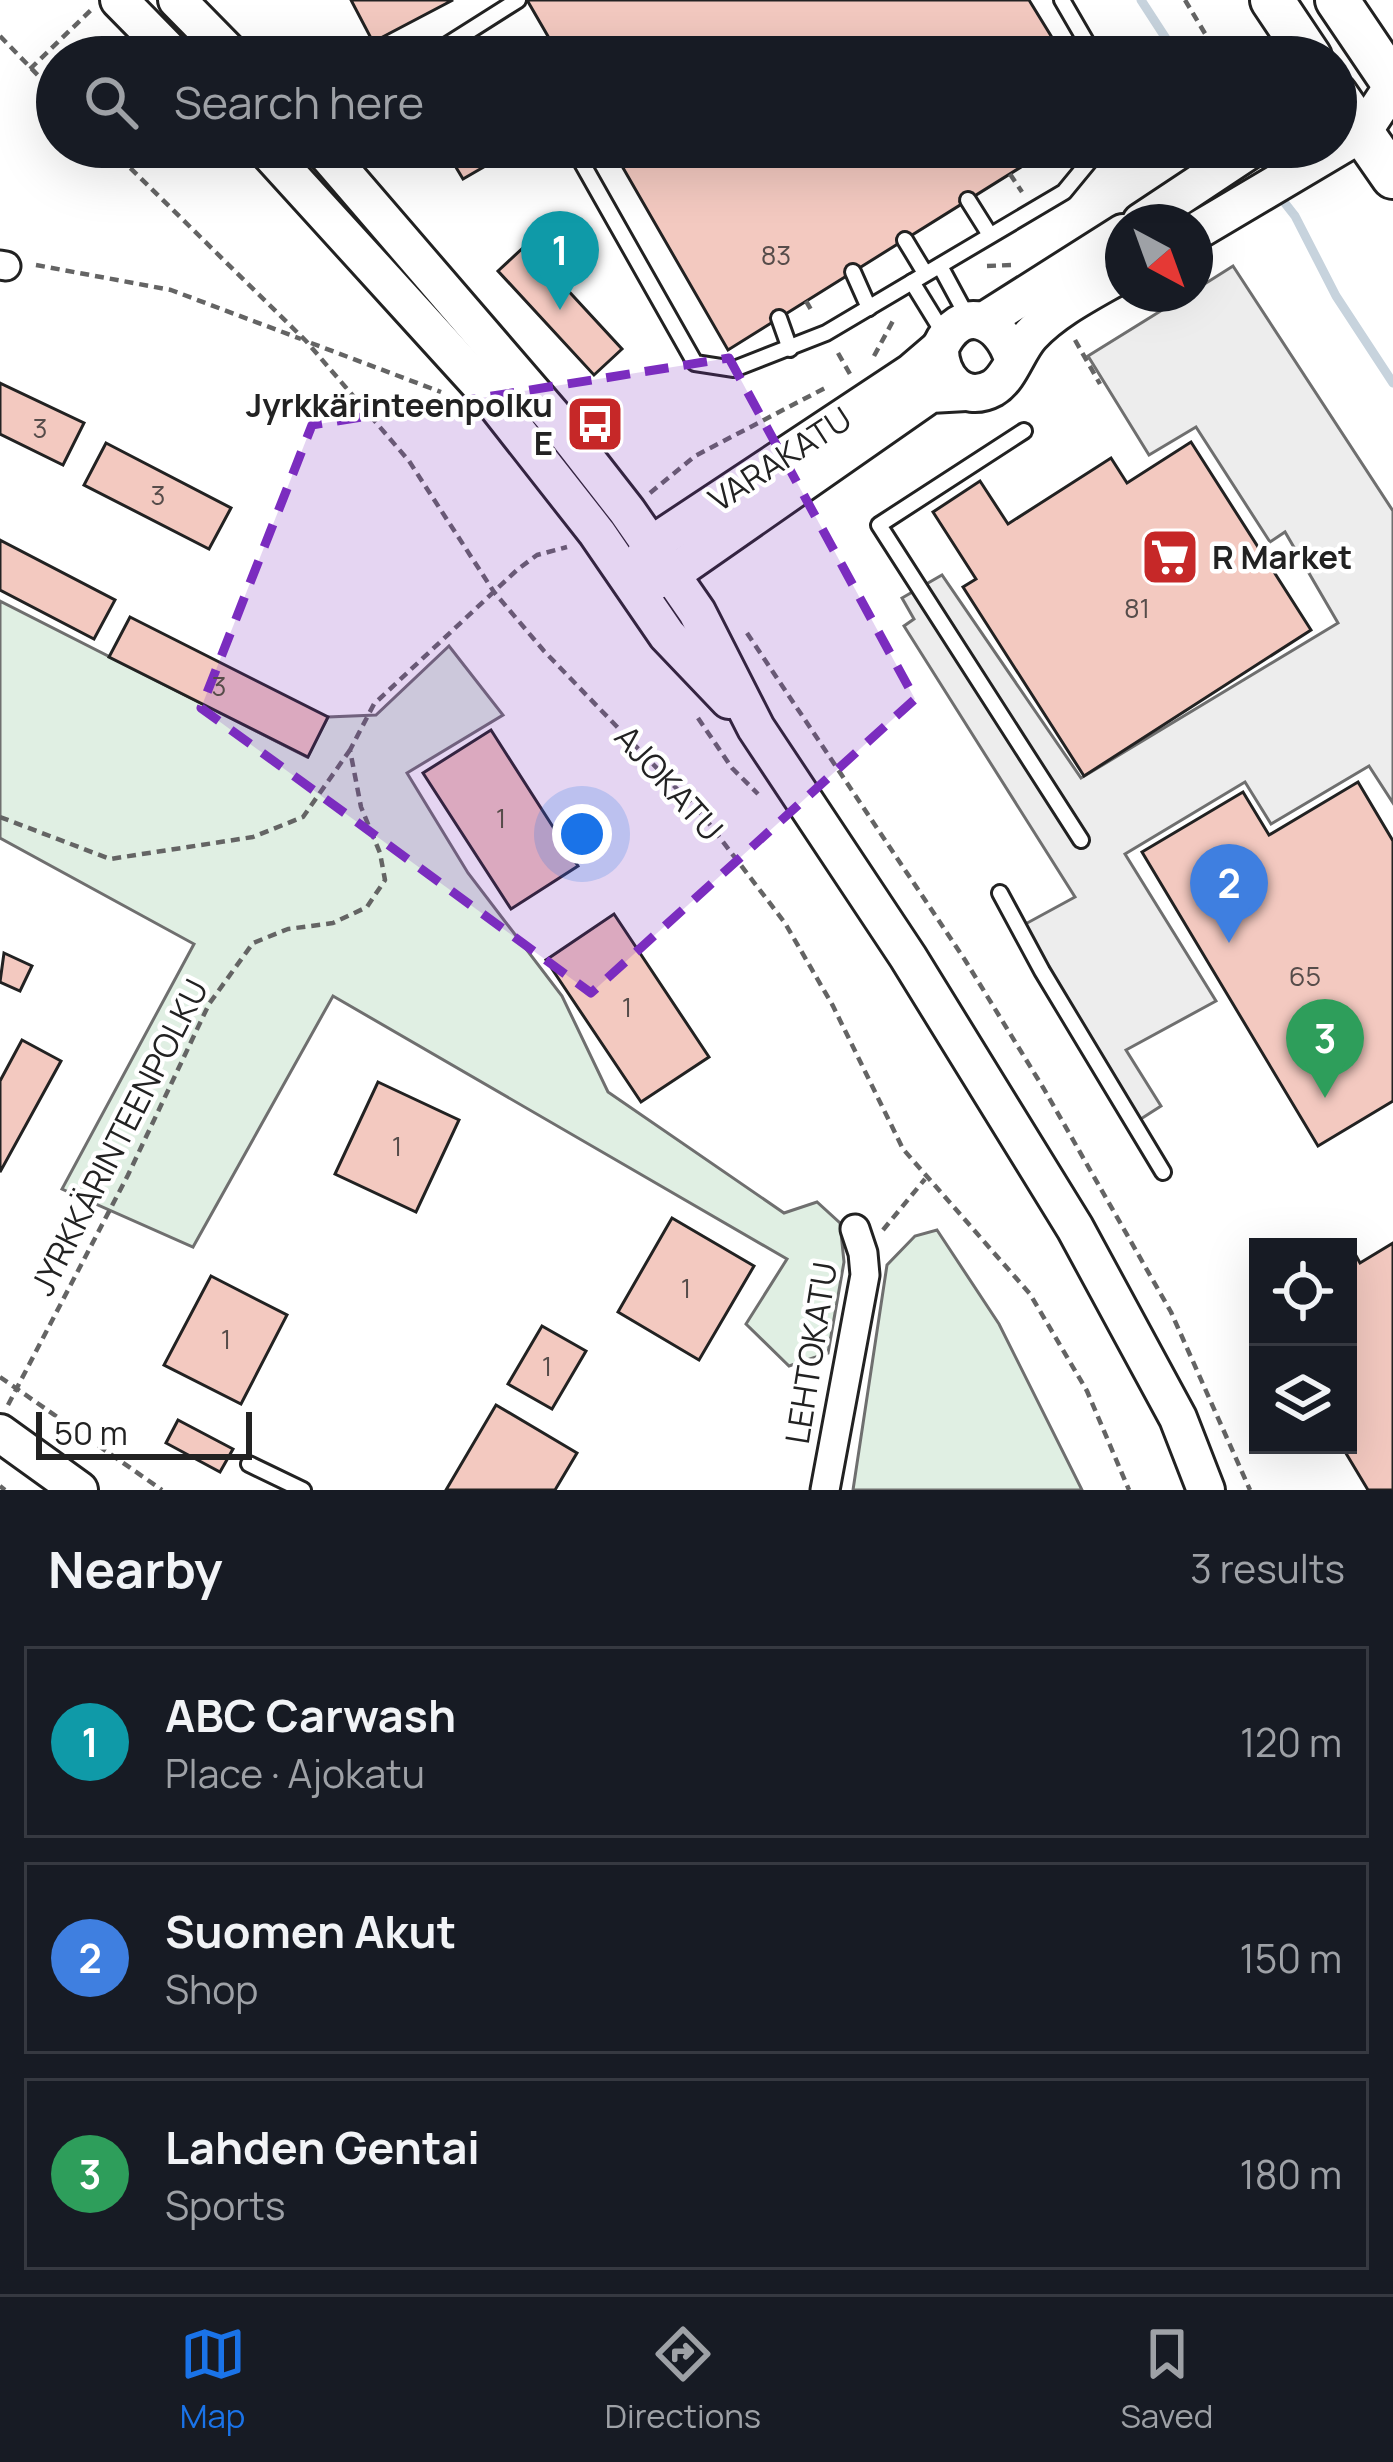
<!DOCTYPE html>
<html lang="en">
<head>
<meta charset="utf-8">
<style>
  :root { --surface:#171b24; --page:#20242c; --text:#f1f3f6; --muted:#9ea1a6; --line:#363941; --accent:#1a73e8 }
  body { margin:0; font-family:Manrope,sans-serif; background:var(--page); color:var(--text) }
  .controls { position:absolute; right:36px; bottom:36px; display:grid; overflow:hidden; border-radius:0px; box-shadow:0 12px 48px #0002 }
  .controls button { width:108px; height:108px; display:grid; place-items:center; padding:0; border:0; border-bottom:3px solid var(--line); background:var(--surface); color:var(--text); font:60px sans-serif }
  .compass { position:absolute; left:1105px; top:204px; width:108px; height:108px; border-radius:50%; background:var(--surface); box-shadow:0 12px 48px #0002; rotate:139deg }
  .scale { position:absolute; left:36px; bottom:30px; width:216px; box-sizing:border-box; padding-left:12px; border:6px solid #222; border-top:0; font-size:33px; line-height:42px; white-space:nowrap; color:#222; -webkit-text-stroke:9px #fff; paint-order:stroke }
  .you { position:absolute; left:582px; top:834px; width:42px; height:42px; margin:-30px; border:9px solid #fff; border-radius:50%; background:#1a73e8; box-shadow:0 0 0 18px #1a73e833 }
  .badge { display:grid; place-items:center; width:78px; height:78px; border-radius:50%; background:var(--accent); color:#fff; font-size:39px; font-weight:700 }
  .pin { position:absolute; translate:-50% -99px; filter:drop-shadow(0 3px 6px #0008) }
  .pin::after { content:''; position:absolute; top:63px; width:42px; height:36px; background:inherit; clip-path:polygon(0 0,100% 0,50% 100%) }
  .list { margin:0; padding:0; list-style:none }
  h2 { display:flex; justify-content:space-between; align-items:center; height:156px; margin:0; padding:0 48px; font-size:51px }
  h2 small { font-size:39px; font-weight:400; color:var(--muted) }
  .list li { display:grid; grid-template-columns:78px 1fr auto; gap:36px; align-items:center; box-sizing:border-box; height:192px; margin:0 24px 24px; padding:0 24px; border:3px solid var(--line); border-radius:0px }
  .list b { display:block; font-size:45px; white-space:nowrap }
  .list p { margin:0; font-size:39px; white-space:nowrap; color:var(--muted) }
  .list em { font-size:39px; font-style:normal; color:var(--muted) }
  .icon { flex:none; width:66px; height:66px; fill:none; stroke:currentColor; stroke-width:2; stroke-linecap:round; stroke-linejoin:round }
  .map { position:relative; flex:none; width:1393px; height:1490px; overflow:hidden }
  .search { position:absolute; background:var(--surface); box-shadow:0 12px 48px #0002; left:36px; right:36px; top:36px; height:132px; display:flex; align-items:center; gap:30px; box-sizing:border-box; padding:0 42px; border-radius:66px; color:var(--muted); font-size:45px }
  .sheet { height:804px; background:var(--surface) }
  nav { display:flex; justify-content:space-around; align-items:center; box-sizing:border-box; height:168px; border-top:3px solid var(--line); background:var(--surface); font-size:33px; color:var(--muted) }
  nav a { display:grid; justify-items:center; gap:6px }
  nav .on { color:var(--accent) }
  .map>svg:first-child { display:block }
</style>
</head>
<body>
<div class="map">
<svg width="1393" height="1490" viewBox="0 0 1393 1490">
  <rect width="100%" height="100%" fill="#fff"/>
  <g fill="#e0efe3" stroke="#6f6f6f" stroke-width="3">
    <polygon points="0,601 307,757 328,717 376,715 449,646 503,715 407,773 468,873 562,996 608,1092 784,1213 817,1202 840,1223 844,1262 828,1353 789,1366 746,1324 787,1259 333,996 193,1247 62,1189 194,944 0,838"/>
    <polygon points="937,1230 999,1324 1082,1490 853,1490 887,1265 915,1236"/>
  </g>
  <polygon fill="#ededed" stroke="#6f6f6f" stroke-width="3" points="1233,266 1393,511 1393,803 1369,766 1271,824 1245,782 1125,854 1216,1001 1126,1050 1161,1106 1133,1124 1018,928 1075,897 904,626 914,619 902,598 942,575 1081,778 1338,623 1285,532 1270,542 1196,427 1149,455 1088,356 1188,294 1195,294 1195,290"/>
  <g fill="none" stroke-linecap="round" stroke-linejoin="round">
    <g stroke="#c7d3dd" stroke-width="9">
      <polyline points="1141,0 1178,57"/>
      <polyline points="1277,193 1295,216 1336,296 1393,383"/>
    </g>
  </g>
  <g fill="#f3c9c0" stroke="#222" stroke-width="3">
    <polygon points="351,0 453,0 373,42"/>
    <polygon points="527,0 1029,0 1064,57 560,57"/>
    <polygon points="459,147 518,147 463,179 448,154"/>
    <polygon points="611,147 1053,147 728,350"/>
    <polygon points="526,245 622,349 594,375 498,271"/>
    <polygon points="0,383 84,423 63,465 0,434"/>
    <polygon points="1191,442 1311,630 1084,776 963,587 976,579 933,512 980,481 1008,524 1111,458 1127,483"/>
    <polygon points="106,443 231,508 209,549 84,485"/>
    <polygon points="0,540 115,600 94,639 0,590"/>
    <polygon points="130,617 328,717 308,757 109,657"/>
    <polygon points="491,730 578,866 511,909 423,773"/>
    <polygon points="1358,782 1393,841 1393,1101 1318,1146 1142,852 1243,792 1269,835"/>
    <polygon points="614,914 709,1057 641,1102 546,960"/>
    <polygon points="4,953 32,966 20,991 0,982"/>
    <polygon points="22,1040 61,1061 0,1172 0,1081"/>
    <polygon points="378,1082 459,1120 416,1212 335,1174"/>
    <polygon points="672,1218 754,1266 699,1360 618,1312"/>
    <polygon points="1348,1241 1360,1263 1393,1243 1393,1490 1368,1490 1341,1445 1348,1445 1348,1247 1339,1247"/>
    <polygon points="211,1276 287,1315 241,1404 164,1365"/>
    <polygon points="542,1326 586,1351 552,1409 508,1384"/>
    <polygon points="496,1405 577,1453 555,1490 446,1490"/>
    <polygon points="178,1420 233,1449 220,1472 166,1443"/>
  </g>
  <g fill="none" stroke-linecap="round" stroke-linejoin="round">
    <defs>
      <g id="lane">
        <polyline points="1062,0 1095,57"/>
        <polyline points="428,57 518,0"/>
        <polyline points="573,147 695,363 734,369 826,333 1064,192 1101,147"/>
        <polyline points="968,200 990,235"/>
        <polyline points="905,240 925,273"/>
        <polyline points="940,266 967,316"/>
        <polyline points="853,272 869,308"/>
        <polyline points="912,282 944,334"/>
        <polyline points="779,318 790,349"/>
        <polyline points="1024,431 879,525 1081,840"/>
        <polyline points="1000,893 1042,971 1163,1172"/>
        <polyline points="249,1464 303,1490"/>
      </g>
      <g id="street">
        <polyline points="0,265 6,266"/>
        <polyline points="825,1490 865,1275 863,1253 855,1229"/>
      </g>
      <g id="secondary">
        <polyline points="119,0 175,57"/>
        <polyline points="177,0 233,57"/>
        <polyline points="264,147 484,389 597,533 667,635 729,700"/>
        <polyline points="321,147 556,420 627,511 697,612 756,728 908,957 1075,1228 1178,1418 1206,1490"/>
        <polyline points="1141,222 1254,147"/>
        <polyline points="1195,232 1362,133 1393,86"/>
        <polyline points="984,321 1123,233"/>
        <path d="M1013,359C1001,318 961,302 940,348C939,376 962,405 993,388C1010,378 1017,350 1031,335C1055,309 1092,291 1123,273"/>
        <polyline points="639,566 651,545 912,372 940,348"/>
        <polyline points="651,583 672,574 930,394 966,392"/>
        <polyline points="0,1433 79,1490"/>
      </g>
      <g id="primary">
        <polyline points="1272,0 1310,57"/>
        <polyline points="1337,0 1393,83"/>
        <polyline points="1336,95 1393,177"/>
      </g>
    </defs>
    <use href="#lane" stroke="#222" stroke-width="20"/>
    <use href="#street" stroke="#222" stroke-width="33"/>
    <use href="#secondary" stroke="#222" stroke-width="42"/>
    <use href="#primary" stroke="#222" stroke-width="48"/>
    <g stroke="#646464" stroke-width="4.5" stroke-dasharray="9 6" stroke-linecap="butt">
      <polyline points="1185,0 1219,57"/>
      <polyline points="0,36 57,95"/>
      <polyline points="30,69 91,10"/>
      <polyline points="109,147 306,341 409,461 494,592 544,651 704,817 785,923 833,1006 903,1149 1030,1294 1087,1391 1129,1490"/>
      <polyline points="1010,174 1022,192"/>
      <polyline points="36,265 171,290 301,339"/>
      <polyline points="987,266 1011,265"/>
      <polyline points="806,301 813,313"/>
      <polyline points="1075,340 1100,384"/>
      <polyline points="311,343 441,392"/>
      <polyline points="838,353 850,374"/>
      <polyline points="874,356 894,319"/>
      <polyline points="650,493 695,456 825,388"/>
      <polyline points="747,633 965,960 1044,1089 1171,1312 1250,1490"/>
      <polyline points="698,718 732,768 758,794"/>
      <polyline points="0,817 110,859 253,837 303,817 350,750"/>
      <polyline points="883,1230 925,1179"/>
      <polyline points="0,1377 162,1490"/>
      <polyline points="8,1405 128,1175 209,1004 253,943 288,929 333,923 367,907 385,880 380,853 361,807 350,750 374,704 517,570 537,555 567,547"/>
      <polyline points="0,1486 5,1490"/>
    </g>
    <use href="#lane" stroke="#fff" stroke-width="14"/>
    <use href="#street" stroke="#fff" stroke-width="27"/>
    <use href="#secondary" stroke="#fff" stroke-width="36"/>
    <use href="#primary" stroke="#fff" stroke-width="42"/>
  </g>
  <path fill="#7b2cbf" fill-opacity="0.2" stroke="#7b2cbf" stroke-width="9" stroke-dasharray="24 15" stroke-linejoin="round" d="M729,358L915,699L591,993L201,708L312,425Z"/>
  <defs>
    <symbol id="bus-square" viewBox="-11 -11 22 22"><rect x="-9" y="-9" width="18" height="18" rx="4" fill="#c62828" stroke="#fff"/><path d="M-5-6H5V4H4V6H2V4H-2V6H-4V4H-5ZM-3.5-4V0h7V-4ZM-3.5 1.2v1.5H-2V1.2ZM2 1.2v1.5H3.5V1.2Z" fill="#fff"/></symbol>
    <symbol id="supermarket-square" viewBox="-11 -11 22 22"><rect x="-9" y="-9" width="18" height="18" rx="4" fill="#c62828" stroke="#fff"/><path d="M-6-5.5h2.5l.6 2H6L4.5 2H-2.5L-4.4-4H-6ZM-1.5 3.2a1.3 1.3 0 1 0 .1 0ZM3 3.2a1.3 1.3 0 1 0 .1 0Z" fill="#fff"/></symbol>
  </defs>
  <g fill-rule="evenodd">
    <use href="#bus-square" x="562" y="391" width="66" height="66"/>
    <use href="#supermarket-square" x="1137" y="524" width="66" height="66"/>
  </g>
  <g text-anchor="middle" stroke-width="9" stroke-linejoin="round" paint-order="stroke">
    <g font-size="27" fill="#564c4a">
      <text x="776" y="265">83</text>
      <text x="40" y="438">3</text>
      <text x="158" y="505">3</text>
      <text x="1137" y="618">81</text>
      <text x="219" y="696">3</text>
      <text x="501" y="828">1</text>
      <text x="1305" y="986">65</text>
      <text x="627" y="1017">1</text>
      <text x="397" y="1156">1</text>
      <text x="686" y="1298">1</text>
      <text x="226" y="1349">1</text>
      <text x="547" y="1376">1</text>
    </g>
    <g font-size="33" font-weight="bold" fill="#222" stroke="#fff" text-anchor="end">
      <text x="553" y="417">Jyrkkärinteenpolku<tspan x="553" dy="38">E</tspan></text>
      <text x="1212" y="569" text-anchor="start">R Market</text>
    </g>
    <g font-size="33" fill="#222" stroke="#fff">
      <text transform="translate(780 459) rotate(-33)" y="12">VARAKATU</text>
      <text transform="translate(669 783) rotate(48)" y="12">AJOKATU</text>
      <text transform="translate(119 1137) rotate(-63)" y="12">JYRKKÄRINTEENPOLKU</text>
      <text transform="translate(811 1353) rotate(-81)" y="12">LEHTOKATU</text>
    </g>
  </g>
</svg>
<div class="controls">
<button><svg class="icon" aria-label="locate" viewBox="0 0 24 24"><circle cx="12" cy="12" r="6"/><path d="M12 2v4M12 18v4M2 12h4M18 12h4"/></svg></button>
<button><svg class="icon" aria-label="layers" viewBox="0 0 24 24"><path d="M12 4l9 5-9 5-9-5zM3 14l9 5 9-5"/></svg></button>
</div>
<svg class="compass" viewBox="-18 -18 36 36"><path d="M0-13l5 13h-10z" fill="#e53935"/><path d="M0 13l5-13h-10z" fill="#9ea1a6"/></svg>
<div class="scale">50 m</div>
<div class="you"></div>
<div class="pin badge" style="left:560px;top:310px;background:#0f9aa8">1</div>
<div class="pin badge" style="left:1229px;top:943px;background:#3f7fe0">2</div>
<div class="pin badge" style="left:1325px;top:1098px;background:#2e9e5b">3</div>
<div class="search"><svg class="icon" aria-label="search" viewBox="0 0 24 24"><circle cx="10" cy="10" r="6"/><path d="M15 15l6 6"/></svg>Search here</div>
</div>
<section class="sheet">
<h2>Nearby<small>3 results</small></h2>
<ul class="list">
<li><span class="badge" style="background:#0f9aa8">1</span><div><b>ABC Carwash</b><p>Place · Ajokatu</p></div><em>120 m</em></li>
<li><span class="badge" style="background:#3f7fe0">2</span><div><b>Suomen Akut</b><p>Shop</p></div><em>150 m</em></li>
<li><span class="badge" style="background:#2e9e5b">3</span><div><b>Lahden Gentai</b><p>Sports</p></div><em>180 m</em></li>
</ul>
</section>
<nav>
<a class="on"><svg class="icon" aria-label="map" viewBox="0 0 24 24"><path d="M3 6l6-2 6 2 6-2v14l-6 2-6-2-6 2zM9 4v14M15 6v14"/></svg>Map</a>
<a><svg class="icon" aria-label="directions" viewBox="0 0 24 24"><path d="M12 3l9 9-9 9-9-9zM9 14v-3h6M13 9l2 2-2 2"/></svg>Directions</a>
<a><svg class="icon" aria-label="saved" viewBox="0 0 24 24"><path d="M7 4h10v16l-5-4-5 4z"/></svg>Saved</a>
</nav>
</body>
</html>
